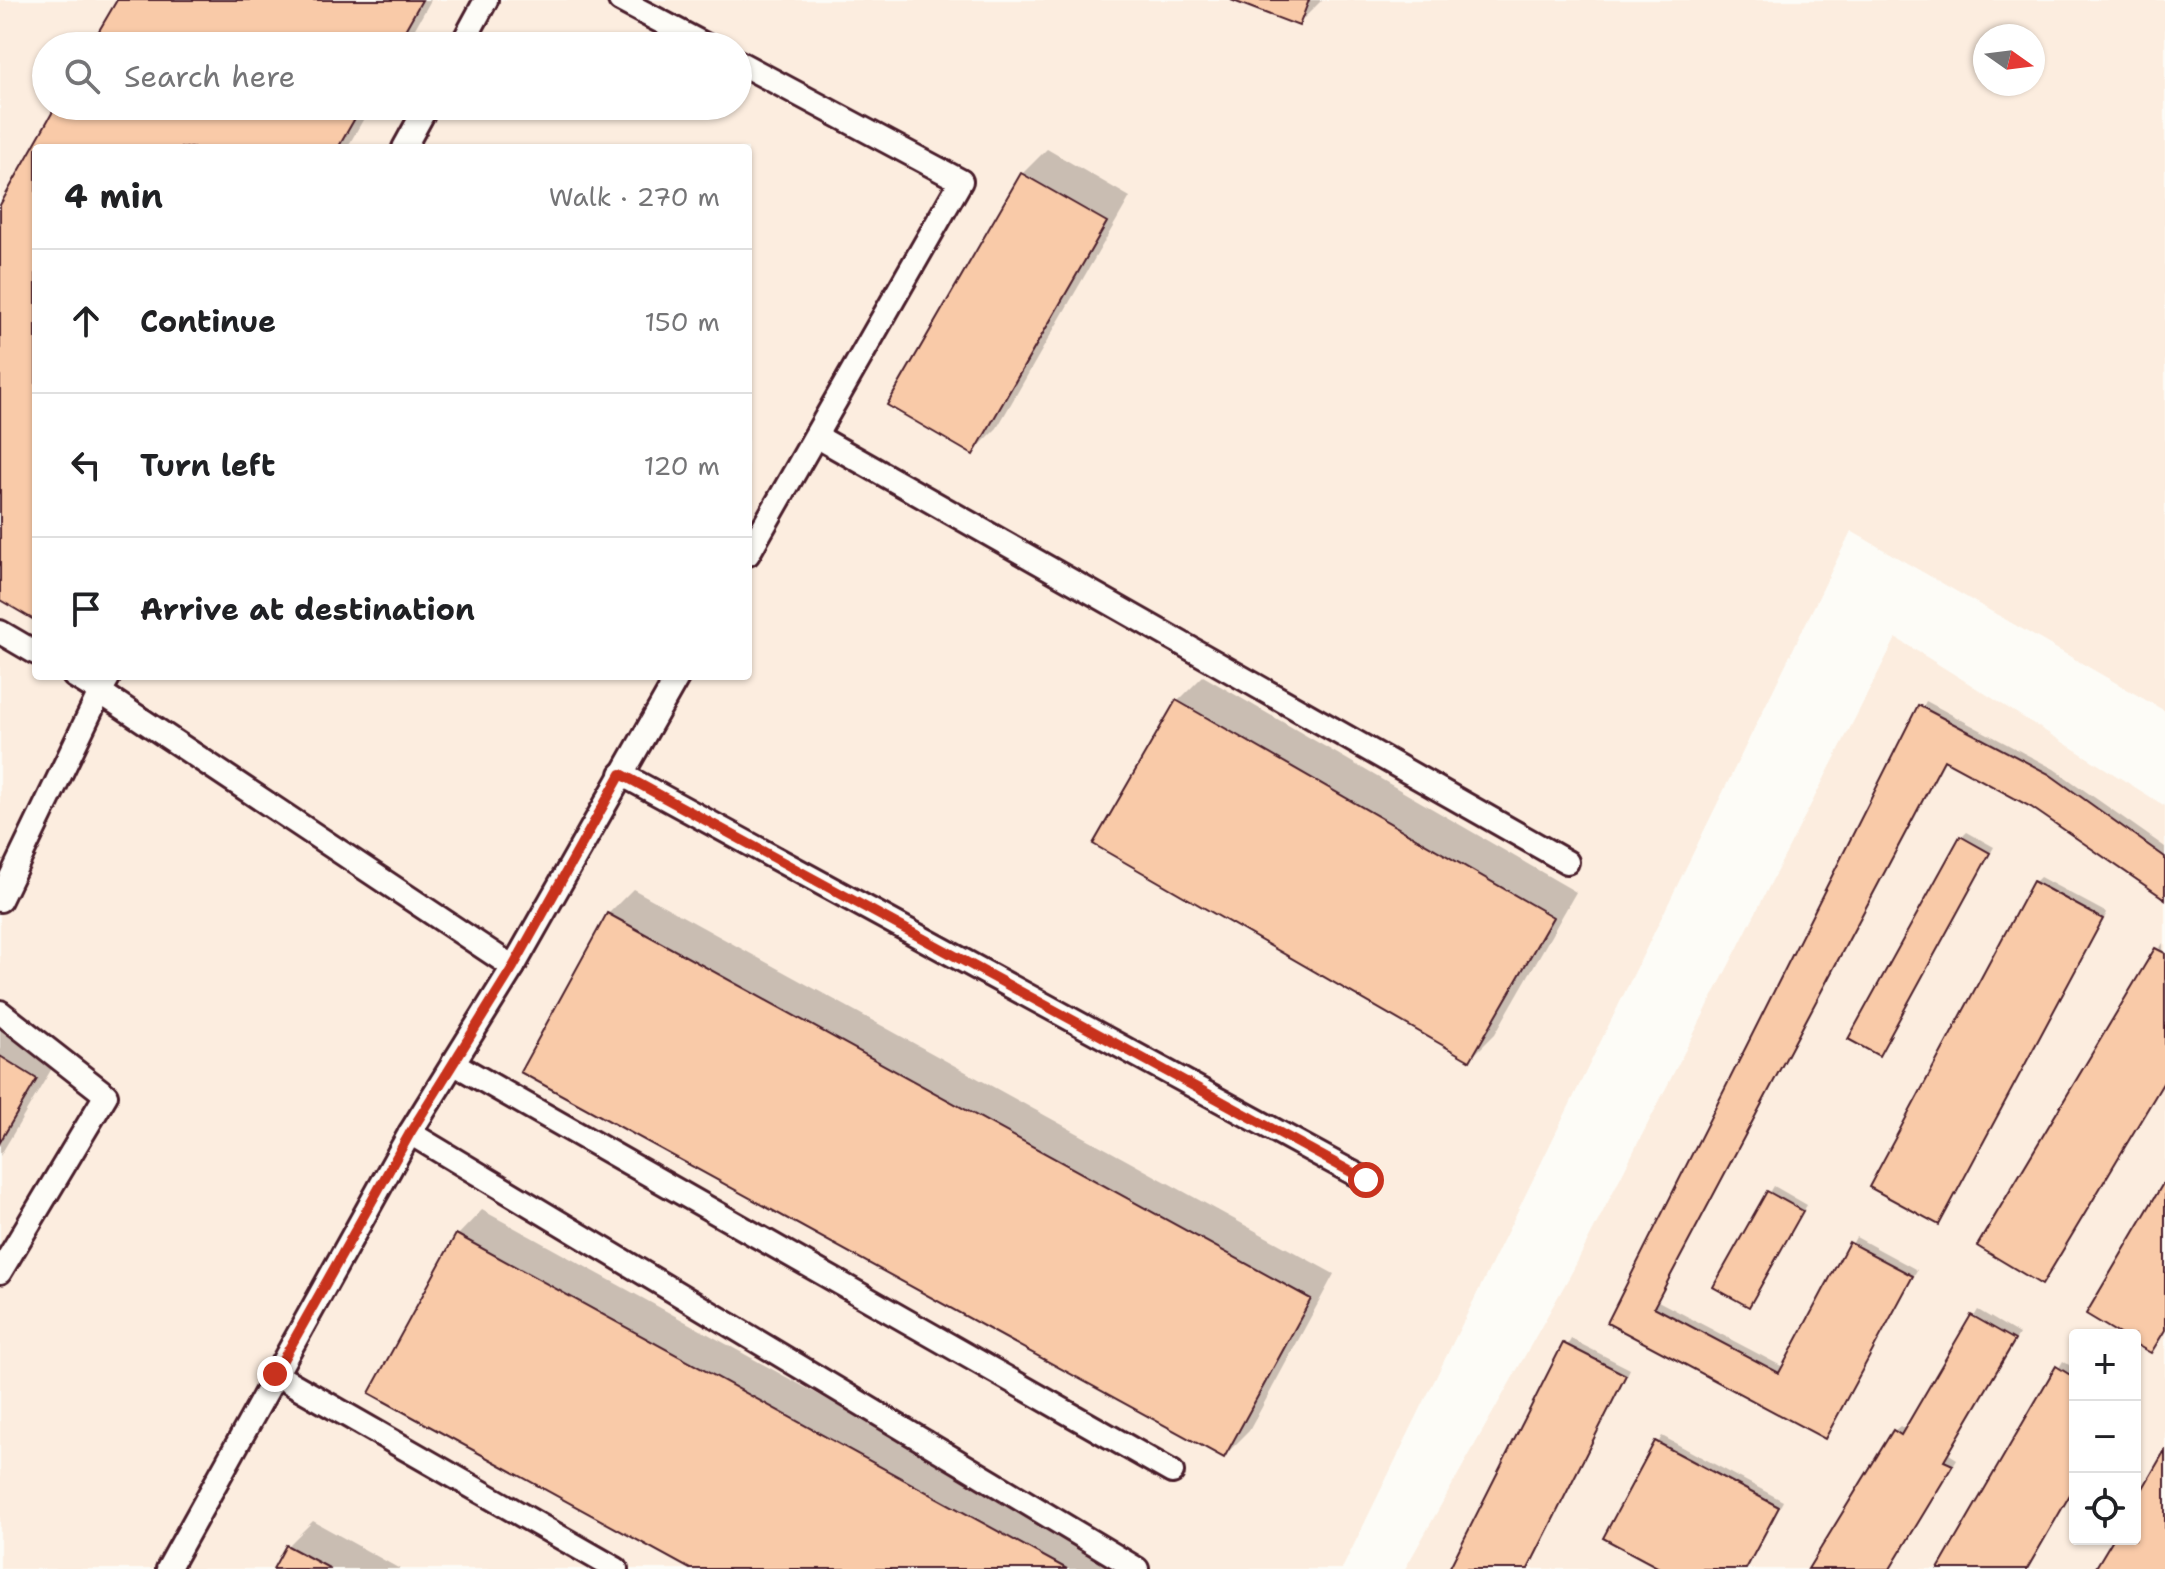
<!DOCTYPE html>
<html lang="en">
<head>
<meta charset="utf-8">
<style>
  :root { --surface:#fff; --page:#f2f2f2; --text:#202124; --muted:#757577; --line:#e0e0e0 }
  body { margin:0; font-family:"Shantell Sans",sans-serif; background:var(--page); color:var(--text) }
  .controls { position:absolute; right:24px; bottom:24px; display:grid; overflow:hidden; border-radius:8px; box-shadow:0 2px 6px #0004 }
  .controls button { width:72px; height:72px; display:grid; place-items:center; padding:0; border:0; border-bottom:2px solid var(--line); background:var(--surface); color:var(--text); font:40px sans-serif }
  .compass { position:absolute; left:1973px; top:24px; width:72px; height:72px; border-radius:50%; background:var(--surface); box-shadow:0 2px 6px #0004; rotate:104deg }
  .stop { position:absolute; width:24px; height:24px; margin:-18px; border:6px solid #c8321e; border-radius:50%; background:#fff }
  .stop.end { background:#c8321e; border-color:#fff; box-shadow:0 2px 8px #0008 }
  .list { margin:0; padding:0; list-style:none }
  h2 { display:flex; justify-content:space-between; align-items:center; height:104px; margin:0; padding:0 32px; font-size:34px }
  h2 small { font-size:26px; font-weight:400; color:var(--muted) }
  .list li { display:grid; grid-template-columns:52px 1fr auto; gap:24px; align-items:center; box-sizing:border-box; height:144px; padding:0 32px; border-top:2px solid var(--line) }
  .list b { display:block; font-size:30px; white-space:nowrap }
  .list em { font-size:26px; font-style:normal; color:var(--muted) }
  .icon { flex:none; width:44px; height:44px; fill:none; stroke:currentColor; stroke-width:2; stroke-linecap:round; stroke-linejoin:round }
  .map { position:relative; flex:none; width:2165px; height:1569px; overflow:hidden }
  .search { position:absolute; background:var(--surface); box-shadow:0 2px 6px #0004; left:32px; top:32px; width:720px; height:88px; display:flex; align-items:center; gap:20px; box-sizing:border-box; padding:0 28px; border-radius:44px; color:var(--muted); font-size:30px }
  .panel { position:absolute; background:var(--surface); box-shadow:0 2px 6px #0004; left:32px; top:144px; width:720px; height:536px; border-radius:8px }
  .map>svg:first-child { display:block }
</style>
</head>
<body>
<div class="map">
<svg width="2165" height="1569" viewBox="0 0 2165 1569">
  <rect width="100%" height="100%" fill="#fdfcf7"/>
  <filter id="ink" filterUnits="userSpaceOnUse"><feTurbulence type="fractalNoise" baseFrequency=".0125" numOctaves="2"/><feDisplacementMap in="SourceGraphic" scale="16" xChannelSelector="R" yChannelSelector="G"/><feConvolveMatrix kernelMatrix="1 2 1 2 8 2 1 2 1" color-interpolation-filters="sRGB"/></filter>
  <g filter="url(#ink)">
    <g fill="#fceddf" fill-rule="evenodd">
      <path d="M0,0H2165V711L1851,531L1342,1569H0ZM1985,36H2033V84H1985ZM46,46H738V106H46ZM36,148H748V676H36Z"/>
      <path d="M1896,638L2165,806V1569H1405L1572,1272ZM2075,1335H2135V1539H2075Z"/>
    </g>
    <g fill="#0003">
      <polygon points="119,0 431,0 405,46 93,46"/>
      <polygon points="1236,0 1322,0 1298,24"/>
      <polygon points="58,106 371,106 347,148 36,148 36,619 0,598 0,209"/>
      <polygon points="1047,149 1130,197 997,428 972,453 1022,174"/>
      <polygon points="1203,676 1576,892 1495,1034 1470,1059 1096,843 1178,701"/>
      <polygon points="1926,701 2054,769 2165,847 2165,897 2032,805 1946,759 1658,1301 1785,1368 1856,1237 1917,1270 1825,1437 1610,1322"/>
      <polygon points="1967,832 1994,847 1879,1054 1961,838"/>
      <polygon points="2040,877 2107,913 1939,1222 2034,883"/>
      <polygon points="633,889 1334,1274 1249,1431 1224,1456 608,914"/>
      <polygon points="2163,943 2165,1081 2042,1282 1979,1245"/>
      <polygon points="0,1017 61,1053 0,1156"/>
      <polygon points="1774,1186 1807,1205 1749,1305 1715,1286"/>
      <polygon points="482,1210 1136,1569 694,1569 458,1235"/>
      <polygon points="1978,1310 2019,1334 1949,1454 1957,1459 1890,1569 1810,1569 1894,1431 1900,1426 1907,1430"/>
      <polygon points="1571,1339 1630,1369 1529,1569 1451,1569"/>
      <polygon points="2063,1361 2075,1369 2075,1487 2028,1569 1941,1569"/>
      <polygon points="1662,1436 1783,1501 1747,1569 1665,1569 1606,1537"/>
      <polygon points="313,1521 400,1569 275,1569 288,1546"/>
    </g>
    <g fill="#f9caa8" stroke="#4a1f2b" stroke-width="2">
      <polygon points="117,0 422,0 396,46 90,46"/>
      <polygon points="1231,0 1309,0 1299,26"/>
      <polygon points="56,106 362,106 338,148 36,148 36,621 0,600 0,205"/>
      <polygon points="1021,173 1107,222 973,455 887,405"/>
      <polygon points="1176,700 1553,917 1470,1061 1093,844"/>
      <polygon points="1918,705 2049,774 2165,857 2165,899 2031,807 1944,760 1654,1307 1779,1373 1849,1242 1913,1276 1825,1439 1607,1323"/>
      <polygon points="1960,836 1990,853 1879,1056 1848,1039"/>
      <polygon points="2033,881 2103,919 1939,1225 1869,1187"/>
      <polygon points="607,913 1311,1299 1224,1458 520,1072"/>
      <polygon points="2155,948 2165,953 2165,1080 2042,1285 1977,1246"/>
      <polygon points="0,1056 37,1079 0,1142"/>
      <polygon points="2165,1180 2165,1330 2151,1353 2135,1344 2135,1335 2121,1335 2086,1314"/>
      <polygon points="1767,1191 1803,1211 1749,1307 1713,1287"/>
      <polygon points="456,1234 1067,1569 690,1569 369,1393"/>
      <polygon points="1971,1315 2015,1340 1944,1461 1953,1465 1890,1569 1808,1569 1893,1430 1901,1435"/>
      <polygon points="1563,1343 1626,1375 1528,1569 1449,1569"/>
      <polygon points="2056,1366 2075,1378 2075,1486 2027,1569 1938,1569"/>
      <polygon points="1655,1441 1779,1507 1746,1569 1661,1569 1603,1538"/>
      <polygon points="2165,1450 2165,1569 2095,1569 2113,1539 2135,1539 2135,1502"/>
      <polygon points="286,1545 331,1569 273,1569"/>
    </g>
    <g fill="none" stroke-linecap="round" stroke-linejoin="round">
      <defs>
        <g id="lane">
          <polyline points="620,0 707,46"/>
          <polyline points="461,46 486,0"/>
          <polyline points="738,62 961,181 748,554"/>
          <polyline points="404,148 427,106"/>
          <polyline points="816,436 1567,862"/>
          <polyline points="0,632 36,653"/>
          <polyline points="74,676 100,692 109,676"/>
          <polyline points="621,774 1366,1180"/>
          <polyline points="0,900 100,692 513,967 678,676"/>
          <polyline points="0,1012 106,1095 0,1272"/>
          <polyline points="453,1063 1172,1472"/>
          <polyline points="410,1133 1137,1569"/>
          <polyline points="275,1374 616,1569"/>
          <polyline points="168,1569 410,1133 513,967"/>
        </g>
      </defs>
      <use href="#lane" stroke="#4a1f2b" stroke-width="28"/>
      <use href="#lane" stroke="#fdfcf7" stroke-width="22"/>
    </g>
  </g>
  <g fill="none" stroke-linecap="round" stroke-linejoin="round" filter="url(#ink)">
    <polyline stroke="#c8321e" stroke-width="10" points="275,1374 410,1133 513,967 621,774 1366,1180"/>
  </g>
</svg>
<div class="controls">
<button>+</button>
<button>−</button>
<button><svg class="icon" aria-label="locate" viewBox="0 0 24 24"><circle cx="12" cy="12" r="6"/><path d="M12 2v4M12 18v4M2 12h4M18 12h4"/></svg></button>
</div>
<svg class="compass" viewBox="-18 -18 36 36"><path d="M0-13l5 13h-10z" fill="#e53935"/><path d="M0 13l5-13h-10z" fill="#757577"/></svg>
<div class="stop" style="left:1366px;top:1180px"></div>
<div class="stop end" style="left:275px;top:1374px"></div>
<div class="search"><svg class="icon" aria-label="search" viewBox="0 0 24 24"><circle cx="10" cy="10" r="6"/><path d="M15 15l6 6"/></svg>Search here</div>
<section class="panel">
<h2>4 min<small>Walk · 270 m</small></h2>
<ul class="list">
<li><svg class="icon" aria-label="ahead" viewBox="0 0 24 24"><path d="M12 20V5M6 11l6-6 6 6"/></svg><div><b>Continue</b></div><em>150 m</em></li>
<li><svg class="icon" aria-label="left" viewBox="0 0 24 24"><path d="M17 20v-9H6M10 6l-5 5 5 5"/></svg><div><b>Turn left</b></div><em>120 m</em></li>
<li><svg class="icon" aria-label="arrive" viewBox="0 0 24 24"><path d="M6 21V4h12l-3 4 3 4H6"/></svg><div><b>Arrive at destination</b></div></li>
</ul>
</section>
</div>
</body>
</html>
